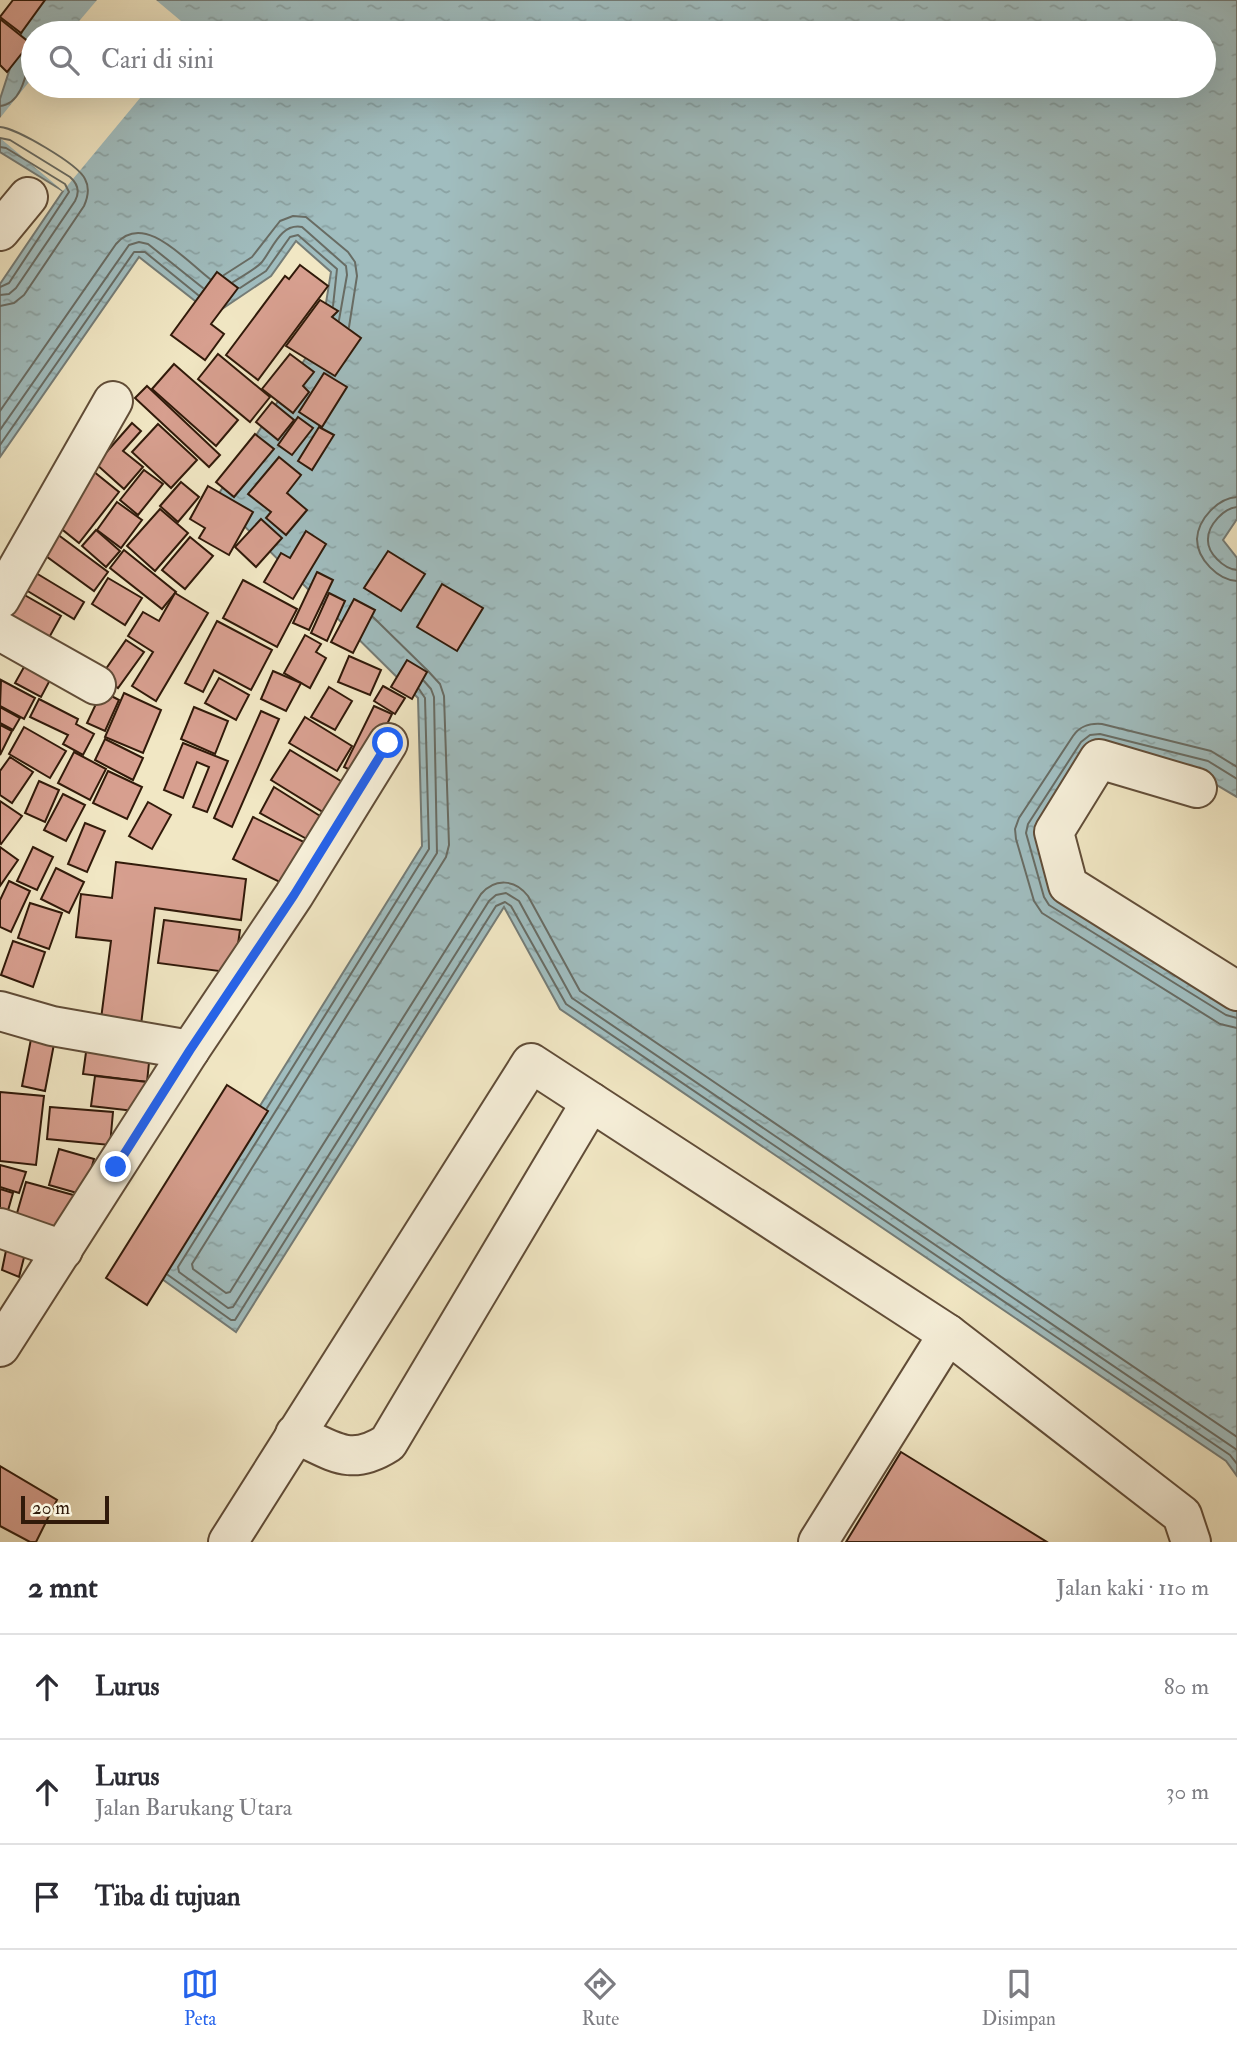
<!DOCTYPE html>
<html lang="id">
<head>
<meta charset="utf-8">
<style>
  :root { --surface:#fff; --page:#f2f2f3; --text:#2b2b33; --muted:#7c7c81; --line:#e1e1e2; --accent:#2563eb }
  body { margin:0; font-family:"IM FELL Double Pica",serif; background:var(--page); color:var(--text) }
  .scale { position:absolute; left:21px; bottom:18px; width:88px; box-sizing:border-box; padding-left:7px; border:4px solid #311a0a; border-top:0; font-size:19px; line-height:24px; white-space:nowrap; color:#311a0a; -webkit-text-stroke:5px #f6efd9; paint-order:stroke }
  .stop { position:absolute; width:21px; height:21px; margin:-16px; border:5px solid #2563eb; border-radius:50%; background:#fff }
  .stop.end { background:#2563eb; border-color:#fff; box-shadow:0 2px 7px #0008 }
  .list { margin:0; padding:0; list-style:none }
  h2 { display:flex; justify-content:space-between; align-items:center; height:91px; margin:0; padding:0 28px; font-size:30px }
  h2 small { font-size:23px; font-weight:400; color:var(--muted) }
  .list li { display:grid; grid-template-columns:46px 1fr auto; gap:21px; align-items:center; box-sizing:border-box; height:105px; padding:0 28px; border-top:2px solid var(--line) }
  .list b { display:block; font-size:26px; white-space:nowrap }
  .list p { margin:0; font-size:23px; white-space:nowrap; color:var(--muted) }
  .list em { font-size:23px; font-style:normal; color:var(--muted) }
  .icon { flex:none; width:38px; height:38px; fill:none; stroke:currentColor; stroke-width:2; stroke-linecap:round; stroke-linejoin:round }
  .map { position:relative; flex:none; width:1237px; height:1542px; overflow:hidden }
  .search { position:absolute; background:var(--surface); box-shadow:0 7px 28px #0002; left:21px; right:21px; top:21px; height:77px; display:flex; align-items:center; gap:18px; box-sizing:border-box; padding:0 24px; border-radius:38px; color:var(--muted); font-size:26px }
  .sheet { height:406px; background:var(--surface) }
  nav { display:flex; justify-content:space-around; align-items:center; box-sizing:border-box; height:98px; border-top:2px solid var(--line); background:var(--surface); font-size:19px; color:var(--muted) }
  nav a { display:grid; justify-items:center; gap:4px }
  nav .on { color:var(--accent) }
  .map>svg:first-child { display:block }
</style>
</head>
<body>
<div class="map">
<svg width="1237" height="1542" viewBox="0 0 1237 1542">
  <defs>
    <pattern id="water-ripples" width="26" height="14" patternUnits="userSpaceOnUse" patternTransform="scale(1.75)"><rect width="26" height="14" fill="#a0bdbf"/><path d="M2 4q2-2 4 0t4 0M15 11q2-2 4 0t4 0" fill="none" stroke="#8aa2a3"/></pattern>
  </defs>
  <rect width="100%" height="100%" fill="#f1e7c4"/>
  <filter id="stains"><feTurbulence type="fractalNoise" baseFrequency=".00286" numOctaves="4"/><feColorMatrix values="0 0 0 0 .2 0 0 0 0 .09 0 0 0 0 .02 0 0 0 .5 -.17"/></filter>
  <radialGradient id="worn" r=".72"><stop offset=".6" stop-color="#630" stop-opacity="0"/><stop offset="1" stop-color="#630" stop-opacity=".3"/></radialGradient>
  <path fill="url(#water-ripples)" stroke="#747c77" stroke-width="2" fill-rule="evenodd" d="M22,0H1237V519L1223,540L1237,558V797L1203,777L1095,749L1059,893L1237,1003V1476L1226,1461L560,1009L504,907L236,1332L155,1274L422,846L418,698L216,498L321,334L331,272L296,241L271,276L213,315L139,257L0,457V284L63,191L0,152V99L30,7ZM33,33H1204V86H33Z"/>
  <g fill="#f1e7c4">
    <polygon points="97,0 156,0 181,21 170,33 69,33"/>
    <polygon points="33,77 33,86 150,86 63,191 0,138 0,118"/>
  </g>
  <g fill="none" stroke-linecap="round" stroke-linejoin="round">
    <g stroke="#686c64" stroke-width="2">
      <path d="M0,106C24,104 27,67 33,48"/>
      <path d="M0,127C16,128 78,164 85,179C90,188 88,197 84,206L24,295L14,303L0,306"/>
      <path d="M0,138L10,140L70,177C78,184 80,192 75,201L16,288L9,294L0,295"/>
      <polyline points="0,147 6,148 65,184 69,192 9,283 0,287"/>
      <polyline points="224,275 252,257 280,221 293,216 306,217 348,252 355,262 357,276 349,327"/>
      <path d="M233,282C242,276 255,270 262,262C273,248 281,223 302,227L346,266L347,275L339,320"/>
      <polyline points="240,288 266,271 290,237 298,235 337,269 333,306"/>
      <path d="M0,411L116,244C144,211 186,261 210,279"/>
      <polyline points="0,430 129,245 139,242 148,244 203,288"/>
      <polyline points="0,445 134,252 145,252 198,295"/>
      <path d="M1237,497C1218,498 1198,519 1197,539C1197,559 1218,580 1237,581"/>
      <path d="M1237,507C1224,508 1208,525 1208,539C1207,553 1224,569 1237,570"/>
      <polyline points="373,617 428,671"/>
      <path d="M428,671L440,684L444,696L449,845L446,857L192,1264L193,1269L226,1293L230,1292L481,894C495,878 515,879 528,896L580,991L1237,1437"/>
      <polyline points="424,681 431,689 434,697 437,853 178,1267 179,1272 228,1308 233,1307 489,901 496,895 506,893 519,901 572,998 1237,1450"/>
      <path d="M1237,767L1211,751L1102,724C1089,723 1080,726 1073,736L1019,818L1015,829L1016,839L1034,901L1042,913L1220,1024L1237,1028"/>
      <polyline points="1237,779 1208,761 1100,734 1090,735 1081,742 1028,824 1026,833 1044,897 1049,905 1226,1015 1237,1018"/>
      <polyline points="267,1108 429,849 425,698 419,689"/>
      <polyline points="168,1275 231,1320 235,1320 496,906 505,902 511,906 566,1004 1230,1455 1237,1464"/>
    </g>
  </g>
  <g fill="#d79f8f" stroke="#311a0a" stroke-width="2">
    <polygon points="13,0 45,0 21,33 0,17"/>
    <polygon points="0,19 30,43 7,72 0,65"/>
    <polygon points="300,265 328,286 258,380 226,355 285,276 289,279"/>
    <polygon points="217,272 238,288 211,324 224,334 205,360 171,335"/>
    <polygon points="320,300 338,311 332,317 361,338 335,376 286,346"/>
    <polygon points="218,354 270,397 250,422 198,379"/>
    <polygon points="290,354 314,372 303,386 309,392 293,413 262,389"/>
    <polygon points="174,364 238,420 216,446 152,389"/>
    <polygon points="324,373 347,387 322,427 299,412"/>
    <polygon points="147,386 220,455 209,467 135,398"/>
    <polygon points="272,402 294,420 278,440 256,422"/>
    <polygon points="298,417 313,428 292,455 278,445"/>
    <polygon points="132,423 141,431 123,451 143,467 124,489 96,464"/>
    <polygon points="158,424 197,460 171,488 132,452"/>
    <polygon points="319,427 334,435 312,470 298,461"/>
    <polygon points="255,434 274,449 234,497 216,482"/>
    <polygon points="279,457 301,475 287,493 307,510 286,535 266,518 271,512 248,494"/>
    <polygon points="88,467 119,492 79,543 48,518"/>
    <polygon points="144,470 163,484 138,515 120,500"/>
    <polygon points="181,482 199,497 178,522 160,506"/>
    <polygon points="208,486 253,512 229,555 199,538 205,528 190,519"/>
    <polygon points="117,502 142,520 121,548 97,530"/>
    <polygon points="160,509 188,533 155,571 127,546"/>
    <polygon points="261,519 282,538 256,567 235,547"/>
    <polygon points="96,530 120,551 106,567 82,546"/>
    <polygon points="53,531 108,572 94,591 39,551"/>
    <polygon points="306,531 326,544 293,599 264,582 281,553 290,558"/>
    <polygon points="190,537 213,556 185,589 162,570"/>
    <polygon points="124,550 176,592 162,609 110,568"/>
    <polygon points="388,551 425,574 401,611 364,588"/>
    <polygon points="31,570 84,602 74,619 21,587"/>
    <polygon points="317,572 333,580 309,630 293,623"/>
    <polygon points="108,578 142,598 125,625 92,604"/>
    <polygon points="243,580 297,609 277,647 223,618"/>
    <polygon points="442,584 483,608 457,651 417,627"/>
    <polygon points="21,593 61,616 45,645 5,622"/>
    <polygon points="175,593 208,613 156,701 132,686 153,652 128,636 143,612 159,621"/>
    <polygon points="329,593 345,601 327,641 311,633"/>
    <polygon points="354,599 375,610 353,653 331,642"/>
    <polygon points="217,621 272,650 251,690 214,670 203,692 185,683"/>
    <polygon points="305,635 321,644 316,652 326,658 310,688 284,673"/>
    <polygon points="126,640 144,652 118,688 101,676"/>
    <polygon points="33,651 58,665 41,697 15,683"/>
    <polygon points="349,656 381,670 370,695 338,682"/>
    <polygon points="407,660 427,672 412,699 391,687"/>
    <polygon points="273,671 301,683 286,711 261,699"/>
    <polygon points="219,678 249,695 236,720 205,703"/>
    <polygon points="1,680 35,698 24,719 0,706"/>
    <polygon points="383,686 405,698 395,714 374,701"/>
    <polygon points="329,687 352,701 335,730 311,717"/>
    <polygon points="102,691 119,700 105,731 87,723"/>
    <polygon points="124,693 161,710 143,753 105,737"/>
    <polygon points="39,699 78,719 76,724 94,734 83,755 63,744 68,735 30,717"/>
    <polygon points="374,706 392,714 362,776 344,767"/>
    <polygon points="0,707 20,718 13,730 0,723"/>
    <polygon points="194,707 228,721 215,754 181,739"/>
    <polygon points="261,711 279,719 232,827 214,818"/>
    <polygon points="305,717 352,746 337,771 289,743"/>
    <polygon points="0,725 12,731 0,755"/>
    <polygon points="24,727 66,751 50,778 9,754"/>
    <polygon points="105,739 143,758 133,780 95,760"/>
    <polygon points="183,743 228,761 207,812 193,807 209,767 197,762 183,798 164,790"/>
    <polygon points="290,750 349,786 331,817 271,780"/>
    <polygon points="74,752 106,769 90,800 58,783"/>
    <polygon points="10,757 33,772 12,803 0,795 0,771"/>
    <polygon points="108,771 142,787 127,819 93,803"/>
    <polygon points="39,781 59,790 45,822 25,813"/>
    <polygon points="274,787 328,821 314,843 260,813"/>
    <polygon points="63,794 85,805 66,841 44,830"/>
    <polygon points="0,801 22,816 1,844 0,843"/>
    <polygon points="148,802 171,815 152,849 129,836"/>
    <polygon points="253,817 312,846 292,888 233,859"/>
    <polygon points="85,823 105,831 87,872 68,864"/>
    <polygon points="0,847 18,860 0,886"/>
    <polygon points="33,847 53,857 37,890 17,881"/>
    <polygon points="116,862 246,879 241,920 155,908 141,1025 101,1019 111,941 76,937 81,894 112,898"/>
    <polygon points="56,868 84,882 69,913 41,899"/>
    <polygon points="9,881 30,891 11,932 0,927 0,900"/>
    <polygon points="30,903 62,913 49,949 18,938"/>
    <polygon points="164,920 240,930 234,973 158,963"/>
    <polygon points="13,941 45,952 33,987 1,975"/>
    <polygon points="31,1039 54,1044 45,1091 22,1086"/>
    <polygon points="87,1045 150,1053 147,1082 83,1074"/>
    <polygon points="95,1076 147,1082 143,1112 91,1106"/>
    <polygon points="227,1085 268,1111 147,1305 106,1278"/>
    <polygon points="0,1092 44,1096 36,1165 0,1161"/>
    <polygon points="50,1107 113,1112 110,1145 47,1139"/>
    <polygon points="59,1149 94,1159 84,1195 49,1185"/>
    <polygon points="0,1165 26,1172 19,1193 0,1187"/>
    <polygon points="26,1182 77,1196 65,1241 13,1227"/>
    <polygon points="0,1189 13,1193 7,1214 0,1212"/>
    <polygon points="9,1236 28,1242 19,1277 2,1270"/>
    <polygon points="901,1452 1047,1542 846,1542"/>
    <polygon points="0,1466 57,1500 36,1542 30,1542 0,1526"/>
  </g>
  <g fill="none" stroke-linecap="round" stroke-linejoin="round">
    <defs>
      <g id="minor">
        <polyline points="0,231 28,197"/>
        <polyline points="0,599 113,401"/>
        <polyline points="0,631 96,685"/>
        <polyline points="1197,788 1099,759 1054,832 1068,885 1237,991"/>
        <polyline points="0,1011 52,1026 190,1050"/>
        <polyline points="0,1228 63,1250"/>
        <polyline points="0,1347 190,1050 294,895 388,743"/>
        <path d="M295,1434C333,1450 349,1468 388,1443L591,1102"/>
        <polyline points="228,1542 531,1063 948,1334 1182,1515 1191,1542"/>
        <polyline points="818,1542 948,1334"/>
      </g>
    </defs>
    <use href="#minor" stroke="#614d38" stroke-width="42"/>
    <use href="#minor" stroke="#f6efd9" stroke-width="38"/>
  </g>
  <g fill="none" stroke-linecap="round" stroke-linejoin="round">
    <polyline stroke="#2563eb" stroke-width="9" points="116,1167 190,1050 294,895 388,743"/>
  </g>
  <rect width="100%" height="100%" filter="url(#stains)"/>
  <rect width="100%" height="100%" fill="url(#worn)"/>
</svg>
<div class="scale">20 m</div>
<div class="stop" style="left:388px;top:743px"></div>
<div class="stop end" style="left:116px;top:1167px"></div>
<div class="search"><svg class="icon" aria-label="search" viewBox="0 0 24 24"><circle cx="10" cy="10" r="6"/><path d="M15 15l6 6"/></svg>Cari di sini</div>
</div>
<section class="sheet">
<h2>2 mnt<small>Jalan kaki · 110 m</small></h2>
<ul class="list">
<li><svg class="icon" aria-label="ahead" viewBox="0 0 24 24"><path d="M12 20V5M6 11l6-6 6 6"/></svg><div><b>Lurus</b></div><em>80 m</em></li>
<li><svg class="icon" aria-label="ahead" viewBox="0 0 24 24"><path d="M12 20V5M6 11l6-6 6 6"/></svg><div><b>Lurus</b><p>Jalan Barukang Utara</p></div><em>30 m</em></li>
<li><svg class="icon" aria-label="arrive" viewBox="0 0 24 24"><path d="M6 21V4h12l-3 4 3 4H6"/></svg><div><b>Tiba di tujuan</b></div></li>
</ul>
</section>
<nav>
<a class="on"><svg class="icon" aria-label="map" viewBox="0 0 24 24"><path d="M3 6l6-2 6 2 6-2v14l-6 2-6-2-6 2zM9 4v14M15 6v14"/></svg>Peta</a>
<a><svg class="icon" aria-label="directions" viewBox="0 0 24 24"><path d="M12 3l9 9-9 9-9-9zM9 14v-3h6M13 9l2 2-2 2"/></svg>Rute</a>
<a><svg class="icon" aria-label="saved" viewBox="0 0 24 24"><path d="M7 4h10v16l-5-4-5 4z"/></svg>Disimpan</a>
</nav>
</body>
</html>
